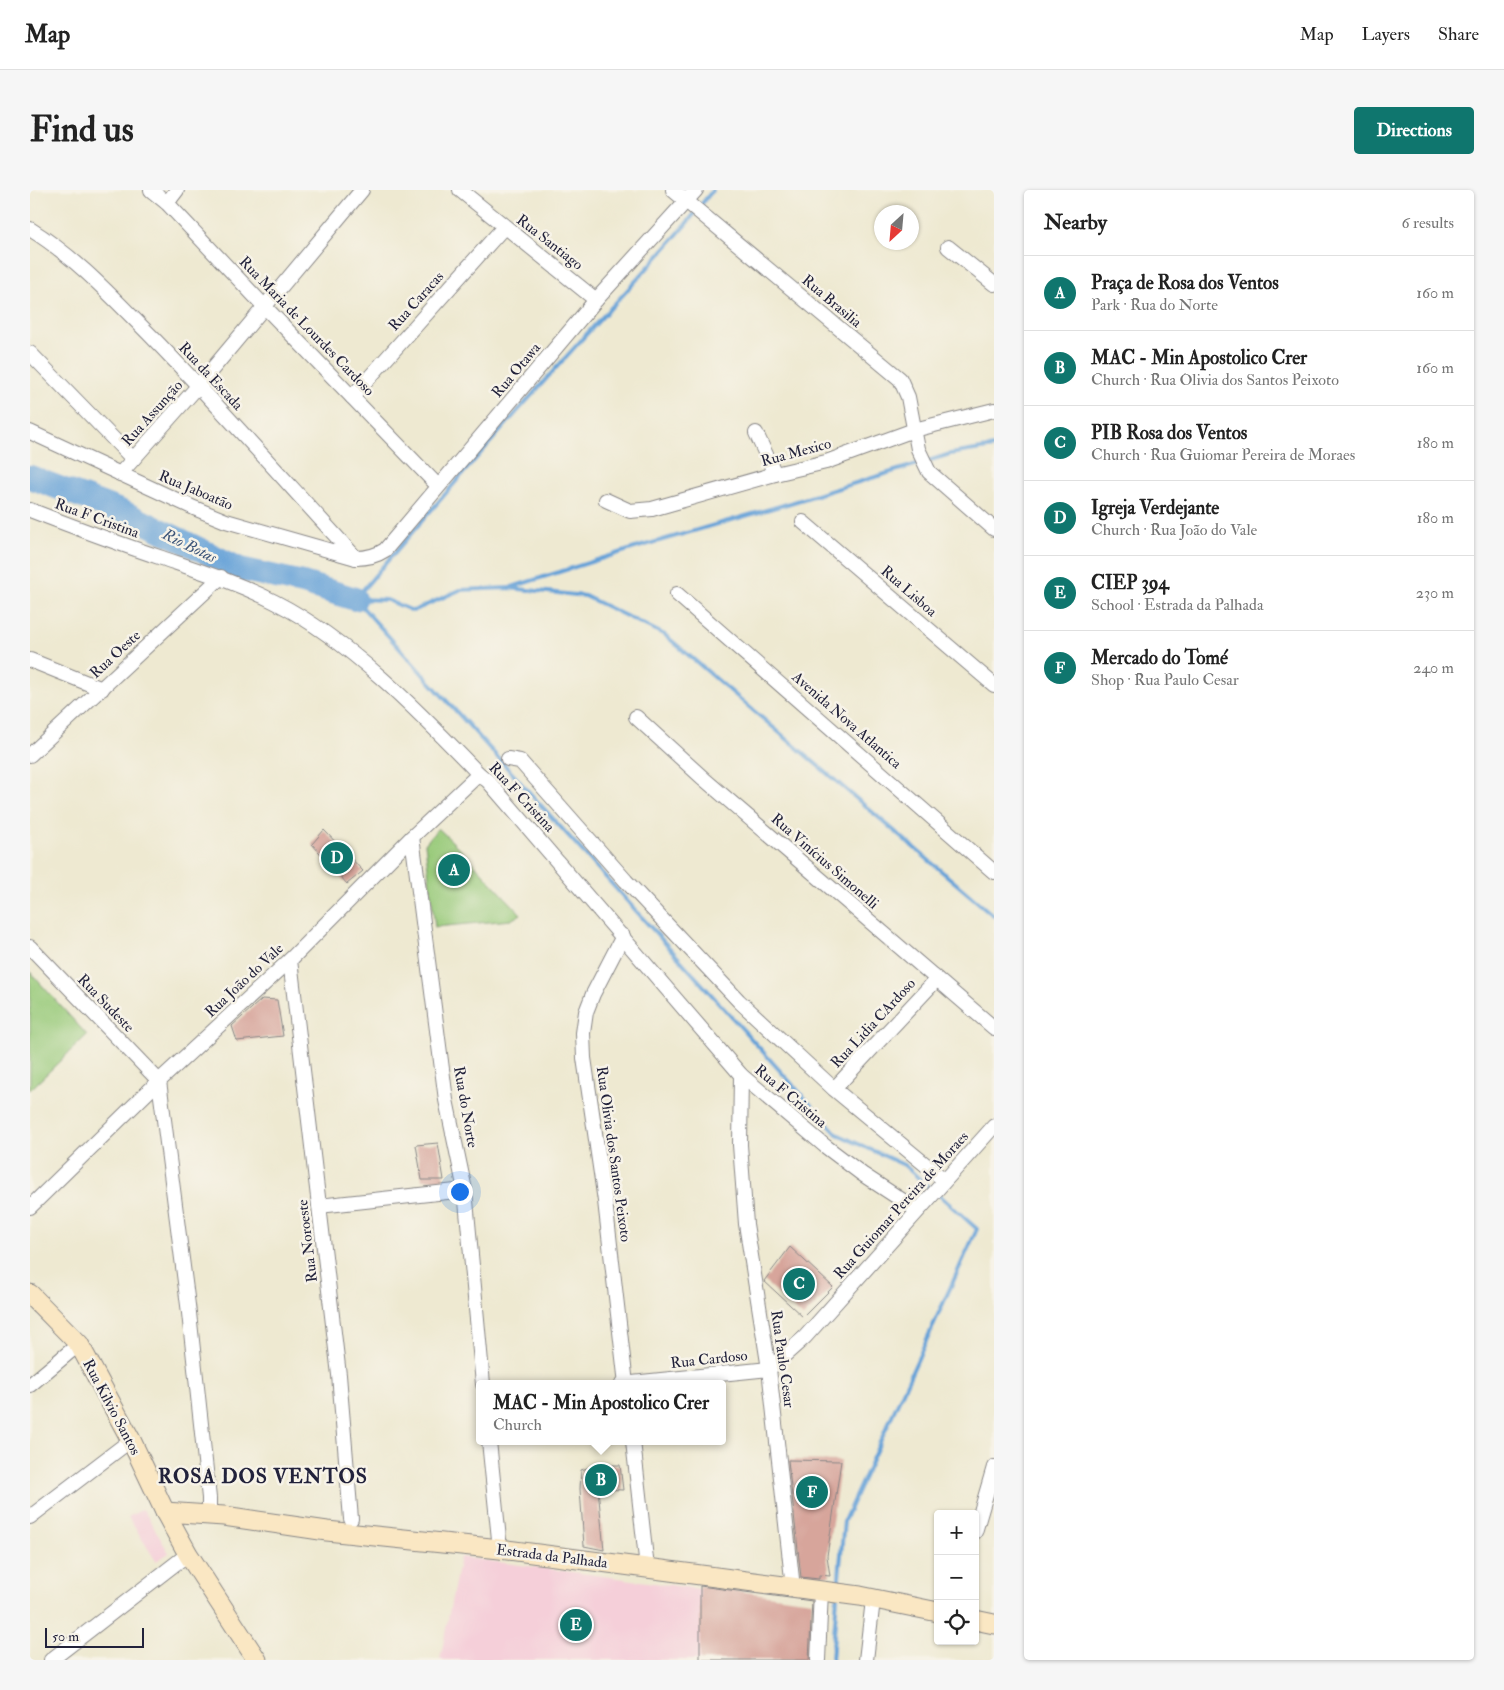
<!DOCTYPE html>
<html lang="en">
<head>
<meta charset="utf-8">
<style>
  :root { --surface:#fff; --page:#f6f6f6; --text:#222; --muted:#767676; --line:#e0e0e0; --accent:#0f766e }
  body { margin:0; font-family:"IM FELL Double Pica",serif; background:var(--page); color:var(--text) }
  .controls { position:absolute; right:15px; bottom:15px; display:grid; overflow:hidden; border-radius:5px; box-shadow:0 1px 4px #0004 }
  .controls button { width:45px; height:45px; display:grid; place-items:center; padding:0; border:0; border-bottom:1px solid var(--line); background:var(--surface); color:var(--text); font:25px sans-serif }
  .compass { position:absolute; left:844px; top:15px; width:45px; height:45px; border-radius:50%; background:var(--surface); box-shadow:0 1px 4px #0004; rotate:206deg }
  .scale { position:absolute; left:15px; bottom:12px; width:99px; box-sizing:border-box; padding-left:5px; border:2px solid #22223b; border-top:0; font-size:14px; line-height:18px; white-space:nowrap; color:#22223b; -webkit-text-stroke:4px #f7f3e8; paint-order:stroke }
  .you { position:absolute; left:429px; top:1001px; width:18px; height:18px; margin:-12px; border:4px solid #fff; border-radius:50%; background:#1a73e8; box-shadow:0 0 0 8px #1a73e833 }
  .badge { display:grid; place-items:center; width:32px; height:32px; border-radius:50%; background:var(--accent); color:#fff; font-size:16px; font-weight:700 }
  .pin { position:absolute; translate:-50% -50%; border:2px solid #fff; box-shadow:0 1px 5px #0006 }
  .popup { position:absolute; left:446px; top:1190px; width:250px; height:65px; box-sizing:border-box; display:grid; place-content:center; border-radius:5px; background:var(--surface); filter:drop-shadow(0 1px 4px #0005); font-size:16px; white-space:nowrap; color:var(--muted) }
  .popup b { font-size:19px; color:var(--text) }
  .popup::after { content:''; position:absolute; left:50%; top:100%; margin-left:-10px; border:10px solid transparent; border-top-color:var(--surface) }
  .list { margin:0; padding:0; list-style:none }
  h2 { display:flex; justify-content:space-between; align-items:center; height:65px; margin:0; padding:0 20px; font-size:21px }
  h2 small { font-size:16px; font-weight:400; color:var(--muted) }
  .list li { display:grid; grid-template-columns:32px 1fr auto; gap:15px; align-items:center; box-sizing:border-box; height:75px; padding:0 20px; border-top:1px solid var(--line) }
  .list b { display:block; font-size:19px; white-space:nowrap }
  .list p { margin:0; font-size:16px; white-space:nowrap; color:var(--muted) }
  .list em { font-size:16px; font-style:normal; color:var(--muted) }
  .icon { flex:none; width:28px; height:28px; fill:none; stroke:currentColor; stroke-width:2; stroke-linecap:round; stroke-linejoin:round }
  .map { position:relative; flex:none; width:964px; height:1470px; overflow:hidden; border-radius:5px }
  header { display:flex; align-items:center; gap:30px; box-sizing:border-box; height:70px; padding:0 25px; background:var(--surface); border-bottom:1px solid var(--line) }
  header strong { font-size:24px }
  nav { display:flex; gap:28px; margin-inline-start:auto; font-size:18px }
  .intro { display:flex; align-items:center; justify-content:space-between; box-sizing:border-box; height:120px; padding:0 30px }
  h1 { margin:0; font-size:35px }
  .button { padding:12px 22px; border-radius:5px; background:var(--accent); color:#fff; font-size:18px; font-weight:700 }
  main { display:flex; gap:30px; padding:0 30px }
  aside { flex:1; background:var(--surface); border-radius:5px; box-shadow:0 1px 4px #0004 }
  .map>svg:first-child { display:block }
</style>
</head>
<body>
<header>
<strong>Map</strong>
<nav><a>Map</a><a>Layers</a><a>Share</a></nav>
</header>
<div class="intro"><h1>Find us</h1><a class="button">Directions</a></div>
<main>
<div class="map">
<svg width="964" height="1470" viewBox="0 0 964 1470">
  <rect width="100%" height="100%" fill="#f7f3e8"/>
  <filter id="ink" filterUnits="userSpaceOnUse"><feTurbulence type="fractalNoise" baseFrequency=".02" numOctaves="2"/><feDisplacementMap in="SourceGraphic" scale="10" xChannelSelector="R" yChannelSelector="G"/><feConvolveMatrix kernelMatrix="1 2 1 2 8 2 1 2 1" color-interpolation-filters="sRGB"/></filter>
  <filter id="wash" filterUnits="userSpaceOnUse"><feTurbulence type="fractalNoise" baseFrequency=".0096" numOctaves="4" result="noise"/><feDisplacementMap in="SourceGraphic" scale="20" xChannelSelector="R" yChannelSelector="G"/><feGaussianBlur stdDeviation="1.12" result="paint"/><feColorMatrix in="noise" values="0 0 0 0 0 0 0 0 0 0 0 0 0 0 0 0 0 1.4 0 .05"/><feComposite in="paint" operator="in"/></filter>
  <g filter="url(#wash)">
    <rect width="100%" height="100%" fill="#eee9d1"/>
    <g fill="#f5cfd9">
      <polygon points="113,1319 139,1363 126,1371 98,1327"/>
      <polygon points="430,1367 677,1400 673,1470 410,1470"/>
    </g>
    <g fill="#99ca7a" stroke="#5e765a">
      <polygon points="408,638 426,655 491,724 481,730 405,737 395,654"/>
      <polygon points="0,782 57,845 0,900"/>
    </g>
    <g fill="none" stroke-linecap="round" stroke-linejoin="round">
      <g stroke="#68a3d8" stroke-width="4">
        <polyline points="669,17 683,0"/>
        <polyline points="898,271 920,264 964,257"/>
        <polyline points="482,397 605,358 757,314 891,273"/>
        <polyline points="325,409 807,944 874,975 902,1000"/>
        <polyline points="325,409 357,410 383,421 430,400 479,398 555,406 635,445 964,726"/>
        <path d="M325,409C400,321 476,233 554,147C591,106 631,66 665,23"/>
        <polyline points="808,1398 814,1331 947,1039 908,1004"/>
        <polyline points="802,1470 807,1407"/>
      </g>
      <polyline stroke="#68a3d8" stroke-width="24" points="0,287 93,322 210,379 273,393 325,409"/>
    </g>
    <g id="blocks">
      <g fill="#d7a59b">
        <polygon points="294,640 333,681 317,694 282,654"/>
        <polygon points="232,809 247,810 253,846 207,851 202,836"/>
        <polygon points="408,953 414,990 392,990 386,955"/>
        <polygon points="760,1057 803,1097 773,1127 734,1091"/>
        <polygon points="758,1270 811,1271 797,1366 800,1386 789,1385 789,1389 771,1387"/>
        <polygon points="571,1275 590,1275 593,1300 568,1299 574,1360 554,1356 550,1299 551,1280 561,1277"/>
        <polygon points="670,1396 782,1411 779,1470 670,1470"/>
      </g>
    </g>
  </g>
  <g filter="url(#ink)">
    <use href="#blocks" fill-opacity="0" stroke="#888686" stroke-width="1"/>
    <g fill="none" stroke-linecap="round" stroke-linejoin="round">
      <defs>
        <g id="minor">
          <polyline points="121,0 137,13 234,116 408,296"/>
          <polyline points="430,0 566,110"/>
          <polyline points="643,0 870,189 878,207 888,259 899,282 964,339"/>
          <polyline points="137,13 147,0"/>
          <path d="M0,39C47,68 83,108 122,147C192,219 258,294 326,368"/>
          <polyline points="918,57 964,94"/>
          <polyline points="0,163 103,269"/>
          <polyline points="322,207 474,37"/>
          <path d="M0,242L164,318L196,331L326,368C337,368 346,366 355,360L566,110L666,0"/>
          <polyline points="726,243 745,284"/>
          <polyline points="90,284 169,195 332,0"/>
          <polyline points="576,310 600,321 622,319 745,284 796,272 884,240 964,220"/>
          <path d="M0,320C44,337 87,353 132,368C170,381 208,393 245,412C321,451 390,523 449,584L458,591L711,885L795,956L832,984L887,1020"/>
          <polyline points="773,332 964,495"/>
          <polyline points="647,404 964,682"/>
          <polyline points="0,470 72,499"/>
          <polyline points="606,527 674,589 964,838"/>
          <polyline points="0,565 191,387"/>
          <polyline points="478,569 490,571 596,691 709,811 804,899 914,990"/>
          <polyline points="382,647 416,910 435,1000 453,1194"/>
          <polyline points="593,746 563,804 556,822 553,843 554,868 575,1011 596,1194"/>
          <polyline points="0,757 129,891 159,1123 179,1308 179,1325"/>
          <polyline points="260,770 309,1185 321,1329"/>
          <polyline points="711,885 710,955 716,1034 739,1179 763,1398"/>
          <polyline points="804,899 907,789"/>
          <polyline points="289,1016 435,1000"/>
          <polyline points="0,1017 129,891 260,770 382,647 449,584"/>
          <polyline points="592,1194 739,1179 775,1147 964,936"/>
          <polyline points="0,1195 49,1154"/>
          <polyline points="459,1251 470,1359"/>
          <polyline points="603,1251 617,1378"/>
          <polyline points="0,1327 101,1250"/>
          <polyline points="945,1342 964,1277"/>
          <polyline points="21,1470 158,1364"/>
          <polyline points="788,1470 791,1401"/>
          <polyline points="836,1470 843,1410"/>
        </g>
        <g id="secondary">
          <polyline points="0,1104 49,1154 101,1250 135,1322 158,1364 227,1470"/>
          <polyline points="135,1322 194,1326 297,1341 470,1359 663,1384 830,1406 908,1422"/>
          <polyline points="945,1430 964,1434"/>
        </g>
      </defs>
      <use href="#minor" stroke="#888686" stroke-width="16"/>
      <use href="#secondary" stroke="#888686" stroke-width="21"/>
      <use href="#minor" stroke="#fff" stroke-width="14"/>
      <use href="#secondary" stroke="#fae7c3" stroke-width="19"/>
    </g>
  </g>
  <g text-anchor="middle" stroke-width="5" stroke-linejoin="round" paint-order="stroke">
    <g font-size="15" fill="#22223b" stroke="#f7f3e8">
      <text transform="translate(520 52) rotate(38)" y="5">Rua Santiago</text>
      <text transform="translate(386 111) rotate(-48)" y="5">Rua Caracas</text>
      <text transform="translate(802 111) rotate(40)" y="5">Rua Brasilia</text>
      <text transform="translate(277 136) rotate(46)" y="5">Rua Maria de Lourdes Cardoso</text>
      <text transform="translate(486 180) rotate(-50)" y="5">Rua Otawa</text>
      <text transform="translate(181 186) rotate(47)" y="5">Rua da Escada</text>
      <text transform="translate(122 223) rotate(-48)" y="5">Rua Assunção</text>
      <text transform="translate(766 262) rotate(-15)" y="5">Rua Mexico</text>
      <text transform="translate(166 300) rotate(23)" y="5">Rua Jaboatão</text>
      <text transform="translate(67 328) rotate(20)" y="5">Rua F Cristina</text>
      <text transform="translate(879 401) rotate(41)" y="5">Rua Lisboa</text>
      <text transform="translate(85 464) rotate(-43)" y="5">Rua Oeste</text>
      <text transform="translate(817 530) rotate(41)" y="5">Avenida Nova Atlantica</text>
      <text transform="translate(492 607) rotate(47)" y="5">Rua F Cristina</text>
      <text transform="translate(795 671) rotate(41)" y="5">Rua Vinícius Simonelli</text>
      <text transform="translate(214 790) rotate(-43)" y="5">Rua João do Vale</text>
      <text transform="translate(76 813) rotate(46)" y="5">Rua Sudeste</text>
      <text transform="translate(843 833) rotate(-47)" y="5">Rua Lidia CArdoso</text>
      <text transform="translate(761 906) rotate(40)" y="5">Rua F Cristina</text>
      <text transform="translate(436 917) rotate(80)" y="5">Rua do Norte</text>
      <text transform="translate(584 964) rotate(82)" y="5">Rua Olivia dos Santos Peixoto</text>
      <text transform="translate(871 1015) rotate(-48)" y="5">Rua Guiomar Pereira de Moraes</text>
      <text transform="translate(277 1051) rotate(-97)" y="5">Rua Noroeste</text>
      <text transform="translate(679 1169) rotate(-6)" y="5">Rua Cardoso</text>
      <text transform="translate(753 1169) rotate(82)" y="5">Rua Paulo Cesar</text>
      <text transform="translate(82 1217) rotate(62)" y="5">Rua Kilvio Santos</text>
      <text transform="translate(522 1366) rotate(7)" y="5">Estrada da Palhada</text>
    </g>
    <g font-size="16" font-style="italic" fill="#3e567a" stroke="#f7f3e8">
      <text transform="translate(160 355) rotate(26)" y="6">Rio Botas</text>
    </g>
    <g font-size="20" font-weight="bold" letter-spacing="1" fill="#22223b" stroke="#f7f3e8">
      <text x="233" y="1293">ROSA DOS VENTOS</text>
    </g>
  </g>
</svg>
<div class="controls">
<button>+</button>
<button>−</button>
<button><svg class="icon" aria-label="locate" viewBox="0 0 24 24"><circle cx="12" cy="12" r="6"/><path d="M12 2v4M12 18v4M2 12h4M18 12h4"/></svg></button>
</div>
<svg class="compass" viewBox="-18 -18 36 36"><path d="M0-13l5 13h-10z" fill="#e53935"/><path d="M0 13l5-13h-10z" fill="#767676"/></svg>
<div class="scale">50 m</div>
<div class="you"></div>
<div class="pin badge" style="left:424px;top:680px">A</div>
<div class="pin badge" style="left:571px;top:1290px">B</div>
<div class="popup"><b>MAC - Min Apostolico Crer</b>Church</div>
<div class="pin badge" style="left:769px;top:1094px">C</div>
<div class="pin badge" style="left:307px;top:668px">D</div>
<div class="pin badge" style="left:546px;top:1435px">E</div>
<div class="pin badge" style="left:782px;top:1302px">F</div>
</div>
<aside>
<h2>Nearby<small>6 results</small></h2>
<ul class="list">
<li><span class="badge">A</span><div><b>Praça de Rosa dos Ventos</b><p>Park · Rua do Norte</p></div><em>160 m</em></li>
<li><span class="badge">B</span><div><b>MAC - Min Apostolico Crer</b><p>Church · Rua Olivia dos Santos Peixoto</p></div><em>160 m</em></li>
<li><span class="badge">C</span><div><b>PIB Rosa dos Ventos</b><p>Church · Rua Guiomar Pereira de Moraes</p></div><em>180 m</em></li>
<li><span class="badge">D</span><div><b>Igreja Verdejante</b><p>Church · Rua João do Vale</p></div><em>180 m</em></li>
<li><span class="badge">E</span><div><b>CIEP 394</b><p>School · Estrada da Palhada</p></div><em>230 m</em></li>
<li><span class="badge">F</span><div><b>Mercado do Tomé</b><p>Shop · Rua Paulo Cesar</p></div><em>240 m</em></li>
</ul>
</aside>
</main>
</body>
</html>
